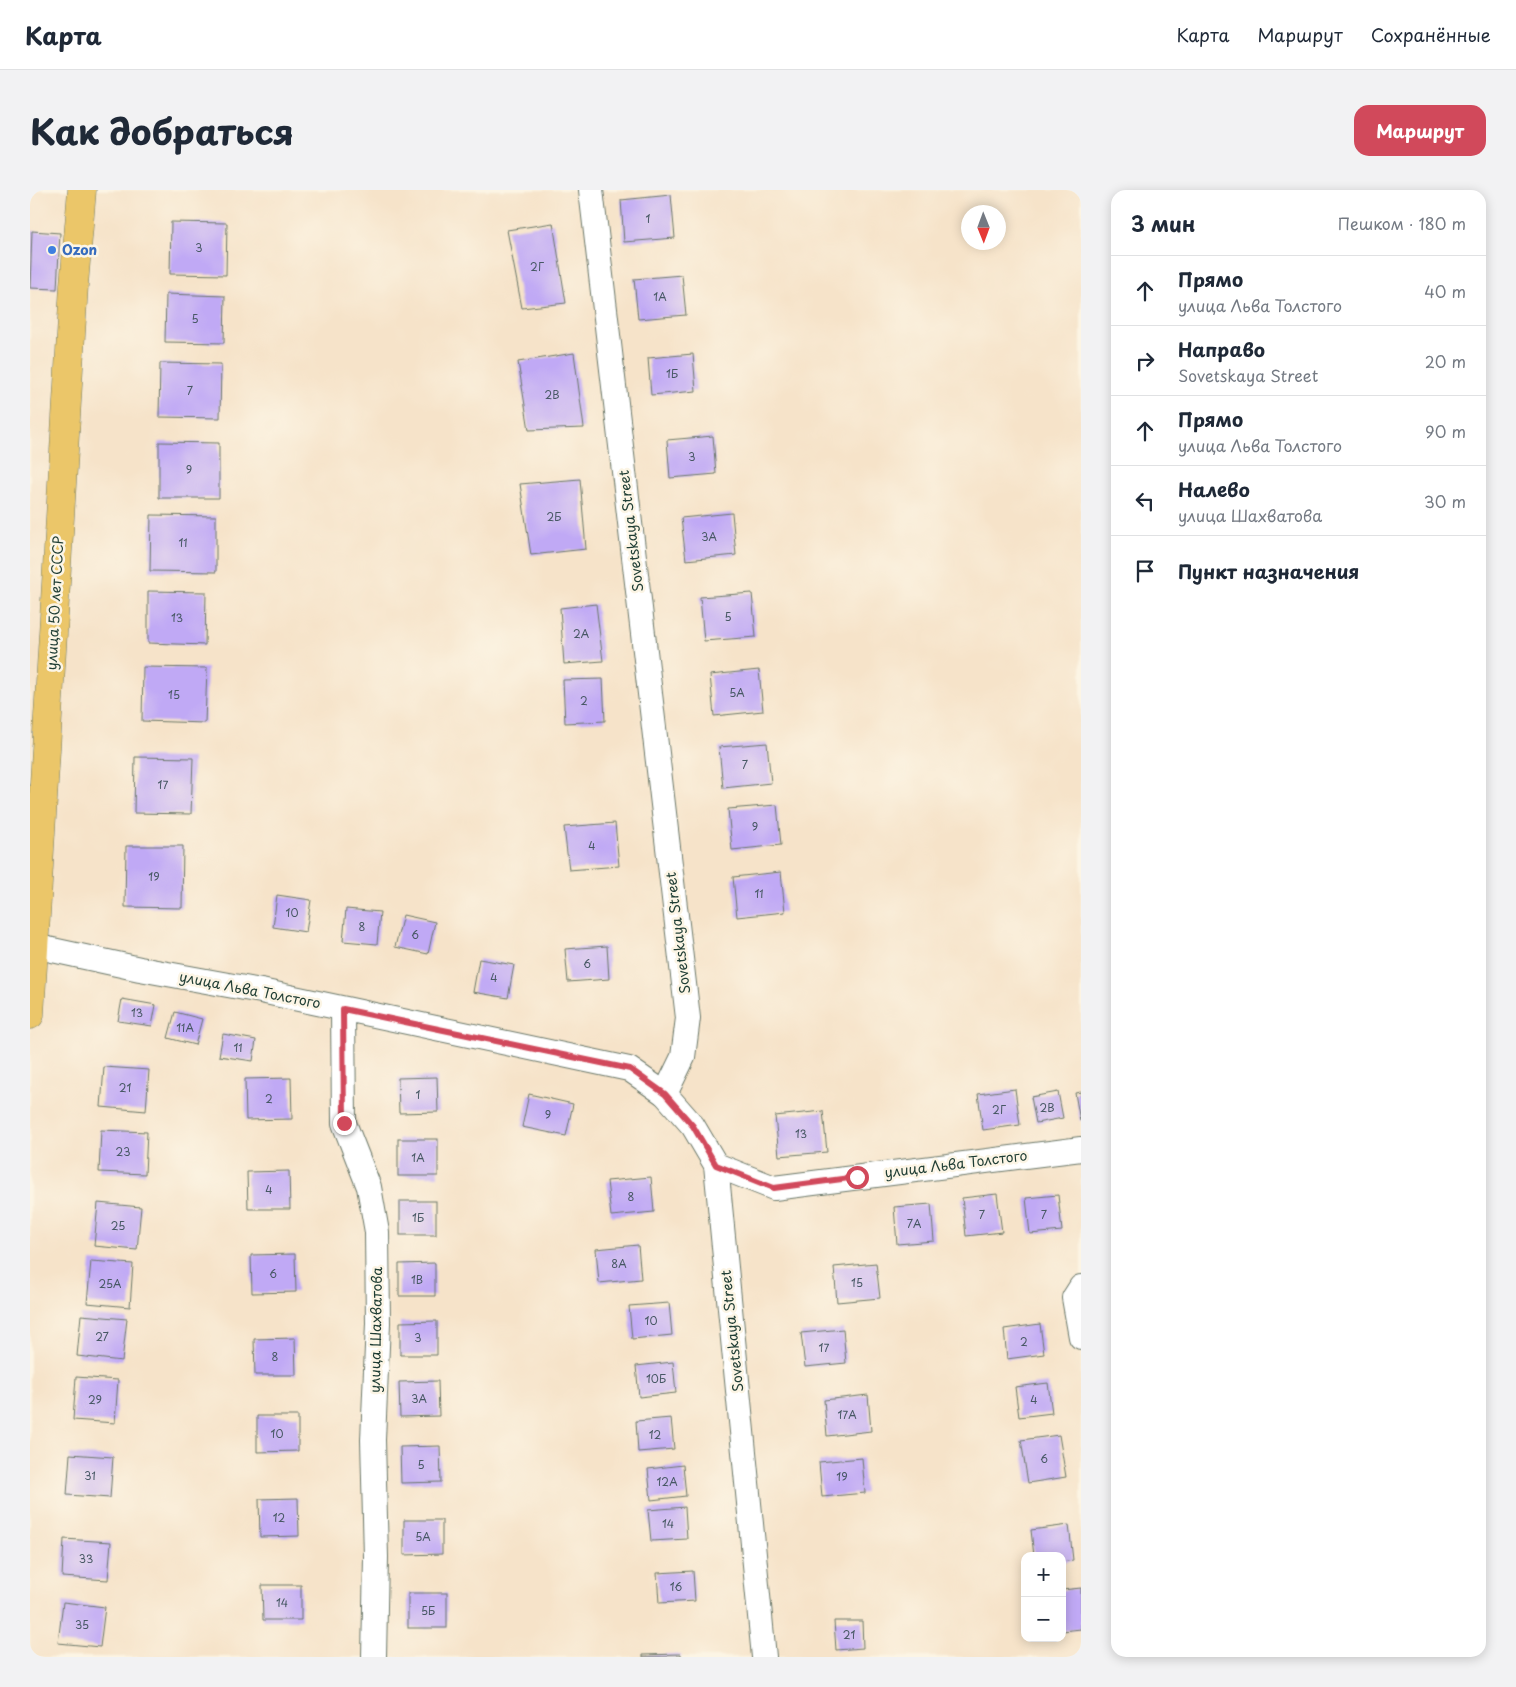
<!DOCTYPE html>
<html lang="ru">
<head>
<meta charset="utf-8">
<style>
  :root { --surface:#fff; --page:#f2f2f3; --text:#1f2937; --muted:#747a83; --line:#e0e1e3; --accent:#d1495b }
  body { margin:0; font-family:"Playpen Sans",sans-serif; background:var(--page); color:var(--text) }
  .controls { position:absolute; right:15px; bottom:15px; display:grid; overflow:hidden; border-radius:10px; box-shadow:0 2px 12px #0003 }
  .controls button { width:45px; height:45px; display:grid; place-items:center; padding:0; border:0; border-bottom:1px solid var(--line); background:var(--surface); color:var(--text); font:25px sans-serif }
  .compass { position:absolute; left:931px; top:15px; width:45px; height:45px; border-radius:50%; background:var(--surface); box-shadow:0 2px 12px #0003; rotate:179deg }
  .stop { position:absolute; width:15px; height:15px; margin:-11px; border:4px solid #d1495b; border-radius:50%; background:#fff }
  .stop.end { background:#d1495b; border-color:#fff; box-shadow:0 1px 5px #0008 }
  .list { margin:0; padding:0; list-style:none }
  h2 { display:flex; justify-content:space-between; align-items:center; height:65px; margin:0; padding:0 20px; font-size:21px }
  h2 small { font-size:16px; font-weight:400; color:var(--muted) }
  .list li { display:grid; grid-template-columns:32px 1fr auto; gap:15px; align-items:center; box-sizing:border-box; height:70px; padding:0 20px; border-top:1px solid var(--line) }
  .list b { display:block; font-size:19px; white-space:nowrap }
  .list p { margin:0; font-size:16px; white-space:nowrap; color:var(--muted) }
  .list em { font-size:16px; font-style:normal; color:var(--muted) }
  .icon { flex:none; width:28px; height:28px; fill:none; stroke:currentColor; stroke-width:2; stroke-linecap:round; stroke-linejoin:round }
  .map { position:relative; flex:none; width:1051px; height:1467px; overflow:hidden; border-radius:15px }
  header { display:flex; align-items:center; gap:30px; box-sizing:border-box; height:70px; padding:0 25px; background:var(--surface); border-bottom:1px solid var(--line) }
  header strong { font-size:24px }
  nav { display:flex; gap:28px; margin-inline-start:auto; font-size:18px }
  .intro { display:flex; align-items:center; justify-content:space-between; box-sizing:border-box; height:120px; padding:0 30px }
  h1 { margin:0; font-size:35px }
  .button { padding:12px 22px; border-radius:15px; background:var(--accent); color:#fff; font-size:18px; font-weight:700 }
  main { display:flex; gap:30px; padding:0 30px }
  aside { flex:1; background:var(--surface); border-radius:15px; box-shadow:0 2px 12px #0003 }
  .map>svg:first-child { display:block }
</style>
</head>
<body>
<header>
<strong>Карта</strong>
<nav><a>Карта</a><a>Маршрут</a><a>Сохранённые</a></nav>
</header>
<div class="intro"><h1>Как добраться</h1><a class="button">Маршрут</a></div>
<main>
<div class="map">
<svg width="1051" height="1467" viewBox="0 0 1051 1467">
  <rect width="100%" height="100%" fill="#fcf5e5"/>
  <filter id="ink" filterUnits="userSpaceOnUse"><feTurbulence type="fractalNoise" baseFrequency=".02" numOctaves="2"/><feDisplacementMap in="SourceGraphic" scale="10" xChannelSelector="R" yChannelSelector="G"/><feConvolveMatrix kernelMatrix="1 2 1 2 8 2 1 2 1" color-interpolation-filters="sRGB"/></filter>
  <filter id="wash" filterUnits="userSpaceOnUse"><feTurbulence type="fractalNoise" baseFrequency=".0096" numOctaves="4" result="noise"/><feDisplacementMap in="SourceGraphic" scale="20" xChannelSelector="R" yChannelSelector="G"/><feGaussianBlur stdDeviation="1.12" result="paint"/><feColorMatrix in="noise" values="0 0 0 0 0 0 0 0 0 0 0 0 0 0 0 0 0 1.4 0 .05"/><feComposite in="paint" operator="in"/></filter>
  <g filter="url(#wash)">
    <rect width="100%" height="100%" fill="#f6e3c9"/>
    <g id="blocks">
      <g fill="#c0a9f5">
        <polygon points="641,5 645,48 594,52 591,10"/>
        <polygon points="141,32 197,33 196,85 140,84"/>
        <polygon points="523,33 536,113 492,118 477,40"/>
        <polygon points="2,41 30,43 27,99 0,98"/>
        <polygon points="652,85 656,125 608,129 604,89"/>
        <polygon points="136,104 195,106 194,153 135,152"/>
        <polygon points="544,163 554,238 499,240 488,172"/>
        <polygon points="663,164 666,201 621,205 618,168"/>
        <polygon points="130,173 191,174 190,228 129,227"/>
        <polygon points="683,246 686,284 640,288 637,250"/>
        <polygon points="129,252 189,253 189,308 129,308"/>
        <polygon points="550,289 556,359 501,365 490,294"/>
        <polygon points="702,323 706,365 656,370 651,328"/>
        <polygon points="121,325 186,326 186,382 120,381"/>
        <polygon points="118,401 176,402 175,455 118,453"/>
        <polygon points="722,403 726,447 674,451 670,407"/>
        <polygon points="566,414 573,471 534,474 530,418"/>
        <polygon points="113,477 177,478 175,533 112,531"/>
        <polygon points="729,480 733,521 684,526 680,485"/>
        <polygon points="573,489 575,531 535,533 533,490"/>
        <polygon points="737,553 741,593 693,598 689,557"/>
        <polygon points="105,567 163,568 161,624 104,623"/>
        <polygon points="747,615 751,655 702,660 698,619"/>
        <polygon points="585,633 589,676 539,680 534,637"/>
        <polygon points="96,656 153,656 152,718 95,717"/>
        <polygon points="751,682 755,722 707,727 703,687"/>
        <polygon points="247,705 281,710 276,742 243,737"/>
        <polygon points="316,719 350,722 347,754 313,751"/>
        <polygon points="373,725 405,732 398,764 365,757"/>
        <polygon points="577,756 579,789 538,792 535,759"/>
        <polygon points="449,769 484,775 478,808 443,802"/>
        <polygon points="92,809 126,815 122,836 88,831"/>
        <polygon points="145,822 172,829 165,855 138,848"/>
        <polygon points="193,844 226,850 223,871 189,866"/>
        <polygon points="74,877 119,880 116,921 71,917"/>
        <polygon points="407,887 408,922 369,923 368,888"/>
        <polygon points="261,888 262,929 216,930 215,889"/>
        <polygon points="985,899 990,935 953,940 948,904"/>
        <polygon points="1028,902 1033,928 1006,933 1001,907"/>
        <polygon points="1051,902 1051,931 1050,931 1045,903"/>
        <polygon points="499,904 543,914 536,946 492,937"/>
        <polygon points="793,921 797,962 749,966 745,926"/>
        <polygon points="71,940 117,942 115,984 69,982"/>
        <rect x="368" y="949" width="40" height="37"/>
        <polygon points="259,981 260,1019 218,1019 217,982"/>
        <polygon points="621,987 624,1022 581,1026 577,991"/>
        <polygon points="967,1004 972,1042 936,1046 932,1008"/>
        <polygon points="1028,1005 1032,1041 1000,1044 996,1008"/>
        <rect x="370" y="1011" width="36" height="34"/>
        <polygon points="68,1013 111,1017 107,1060 64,1056"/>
        <polygon points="901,1014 904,1051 867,1054 864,1017"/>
        <polygon points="608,1055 611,1089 569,1093 566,1059"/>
        <polygon points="265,1064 266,1102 222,1103 221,1065"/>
        <polygon points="61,1071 103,1074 100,1117 57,1113"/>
        <polygon points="405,1073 405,1106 369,1106 369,1074"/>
        <polygon points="846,1073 850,1108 807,1112 804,1077"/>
        <polygon points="639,1113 642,1145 602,1149 599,1116"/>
        <polygon points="51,1125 97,1129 92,1171 47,1166"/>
        <polygon points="407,1131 407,1165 370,1165 370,1132"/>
        <polygon points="1010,1134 1014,1164 977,1169 974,1139"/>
        <polygon points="813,1139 816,1173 775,1177 771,1143"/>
        <polygon points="265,1148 266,1185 225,1185 224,1149"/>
        <polygon points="643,1172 646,1203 609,1207 606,1176"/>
        <polygon points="46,1187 88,1190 85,1233 43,1230"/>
        <polygon points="408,1191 409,1226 370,1227 369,1192"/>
        <polygon points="1018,1193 1022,1223 989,1227 985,1197"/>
        <polygon points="838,1205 841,1241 797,1246 794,1210"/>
        <polygon points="227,1226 268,1226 268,1261 227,1262"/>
        <polygon points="641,1228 644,1259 608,1262 606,1231"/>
        <polygon points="1029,1245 1036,1287 998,1293 991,1250"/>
        <polygon points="410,1256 411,1292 371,1293 370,1257"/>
        <polygon points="40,1264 83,1267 80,1308 37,1305"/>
        <polygon points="832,1268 835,1303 792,1307 789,1272"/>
        <polygon points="653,1275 656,1306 621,1310 618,1279"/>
        <polygon points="268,1308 269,1346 230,1347 229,1309"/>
        <polygon points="655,1317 657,1349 621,1351 618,1320"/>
        <polygon points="374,1330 412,1330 412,1364 374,1365"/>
        <polygon points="1039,1335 1043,1370 1032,1372 1032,1366 1004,1366 1001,1340"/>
        <polygon points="34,1349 81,1352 78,1390 32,1387"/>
        <polygon points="663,1381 665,1411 629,1413 627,1383"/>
        <polygon points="232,1395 271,1395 271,1430 233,1430"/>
        <polygon points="1051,1398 1051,1439 1032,1441 1032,1400"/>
        <rect x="378" y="1403" width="39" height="35"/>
        <polygon points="33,1412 75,1417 70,1457 28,1453"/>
        <polygon points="804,1431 832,1431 833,1458 806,1460"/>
        <polygon points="651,1464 651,1467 613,1467 613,1465"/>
      </g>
    </g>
  </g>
  <g filter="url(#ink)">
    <use href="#blocks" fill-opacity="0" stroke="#6a7768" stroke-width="1"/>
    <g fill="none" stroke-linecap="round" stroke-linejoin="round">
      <defs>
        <g id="minor">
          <polyline points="561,0 658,828 653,867 635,904 663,936 686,975 734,1467"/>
          <polyline points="4,756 110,779 231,801 599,879 635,904"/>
          <polyline points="313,819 314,933 339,997 347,1042 348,1133 343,1250 346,1367 344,1467"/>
          <polyline points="686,975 744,998 1051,959"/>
          <polyline points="1051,1097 1044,1108 1051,1147"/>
        </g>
        <polyline id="primary" points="0,825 44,95 52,0"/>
      </defs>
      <use href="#minor" stroke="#6a7768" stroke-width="26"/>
      <use href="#primary" stroke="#6a7768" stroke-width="29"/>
      <use href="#minor" stroke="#fff" stroke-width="24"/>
      <use href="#primary" stroke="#ebc669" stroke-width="28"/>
    </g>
  </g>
  <g fill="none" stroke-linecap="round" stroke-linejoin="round" filter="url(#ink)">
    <polyline stroke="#d1495b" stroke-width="6" points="314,933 313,819 600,879 635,904 663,936 686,975 744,998 827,987"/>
  </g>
  <circle fill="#3f7fe0" stroke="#fcf5e5" stroke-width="2" cx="22" cy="60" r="5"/>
  <g text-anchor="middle" stroke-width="5" stroke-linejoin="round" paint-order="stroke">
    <g font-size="11" fill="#475864">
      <text x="618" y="33">1</text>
      <text x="169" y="62">3</text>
      <text x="507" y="81">2Г</text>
      <text x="630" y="111">1А</text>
      <text x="165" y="133">5</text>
      <text x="642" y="188">1Б</text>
      <text x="160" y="205">7</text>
      <text x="522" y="209">2В</text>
      <text x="662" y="271">3</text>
      <text x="159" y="284">9</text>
      <text x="524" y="331">2Б</text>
      <text x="679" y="351">3А</text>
      <text x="153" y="357">11</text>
      <text x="698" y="431">5</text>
      <text x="147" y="432">13</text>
      <text x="551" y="448">2А</text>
      <text x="707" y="507">5А</text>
      <text x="144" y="509">15</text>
      <text x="554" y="515">2</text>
      <text x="715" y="579">7</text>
      <text x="133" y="599">17</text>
      <text x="725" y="641">9</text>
      <text x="562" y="660">4</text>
      <text x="124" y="691">19</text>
      <text x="729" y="708">11</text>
      <text x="262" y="727">10</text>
      <text x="332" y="741">8</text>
      <text x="385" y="749">6</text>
      <text x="557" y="778">6</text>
      <text x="464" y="792">4</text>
      <text x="107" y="827">13</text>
      <text x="155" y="842">11А</text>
      <text x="208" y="862">11</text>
      <text x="95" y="902">21</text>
      <text x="388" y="909">1</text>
      <text x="239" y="913">2</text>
      <text x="1017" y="922">2В</text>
      <text x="969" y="924">2Г</text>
      <text x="518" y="929">9</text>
      <text x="771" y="948">13</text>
      <text x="93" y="966">23</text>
      <text x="388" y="972">1А</text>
      <text x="239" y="1004">4</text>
      <text x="601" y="1011">8</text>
      <text x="952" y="1029">7</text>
      <text x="1014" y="1029">7</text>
      <text x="388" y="1032">1Б</text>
      <text x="884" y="1038">7А</text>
      <text x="88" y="1040">25</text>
      <text x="589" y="1078">8А</text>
      <text x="243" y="1088">6</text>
      <text x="387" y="1094">1В</text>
      <text x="827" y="1097">15</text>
      <text x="80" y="1098">25А</text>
      <text x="621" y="1135">10</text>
      <text x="72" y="1151">27</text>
      <text x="388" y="1152">3</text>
      <text x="994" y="1156">2</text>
      <text x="794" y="1162">17</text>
      <text x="245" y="1171">8</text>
      <text x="626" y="1193">10Б</text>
      <text x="389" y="1213">3А</text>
      <text x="65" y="1214">29</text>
      <text x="1004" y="1214">4</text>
      <text x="817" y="1229">17А</text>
      <text x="247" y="1248">10</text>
      <text x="625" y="1249">12</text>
      <text x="1014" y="1273">6</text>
      <text x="391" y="1279">5</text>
      <text x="60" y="1290">31</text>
      <text x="812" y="1291">19</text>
      <text x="637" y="1296">12А</text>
      <text x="249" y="1332">12</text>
      <text x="638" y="1338">14</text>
      <text x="393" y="1351">5А</text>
      <text x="56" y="1373">33</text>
      <text x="646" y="1401">16</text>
      <text x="252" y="1417">14</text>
      <text x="398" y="1425">5Б</text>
      <text x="52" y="1439">35</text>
      <text x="819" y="1449">21</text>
    </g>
    <g font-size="14" font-weight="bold" fill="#366cbe" stroke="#fcf5e5" text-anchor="start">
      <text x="32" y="65">Ozon</text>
    </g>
    <g font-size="14" fill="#1f3d34" stroke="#fcf5e5">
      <text transform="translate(601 341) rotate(-97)" y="5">Sovetskaya Street</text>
      <text transform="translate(25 413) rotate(-87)" y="5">улица 50 лет СССР</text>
      <text transform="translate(648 743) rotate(-97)" y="5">Sovetskaya Street</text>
      <text transform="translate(220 800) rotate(11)" y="5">улица Льва Толстого</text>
      <text transform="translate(926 974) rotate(-7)" y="5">улица Льва Толстого</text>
      <text transform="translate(346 1140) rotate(-89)" y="5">улица Шахватова</text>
      <text transform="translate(702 1141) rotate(-96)" y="5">Sovetskaya Street</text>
    </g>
  </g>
</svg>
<div class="controls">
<button>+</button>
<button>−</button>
</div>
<svg class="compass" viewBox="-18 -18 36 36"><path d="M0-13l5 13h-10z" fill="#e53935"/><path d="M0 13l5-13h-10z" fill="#747a83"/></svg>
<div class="stop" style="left:827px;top:987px"></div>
<div class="stop end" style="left:314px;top:933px"></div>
</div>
<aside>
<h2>3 мин<small>Пешком · 180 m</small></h2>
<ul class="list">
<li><svg class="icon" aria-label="ahead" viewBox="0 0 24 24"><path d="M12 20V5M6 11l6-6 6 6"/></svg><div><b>Прямо</b><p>улица Льва Толстого</p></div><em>40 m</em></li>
<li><svg class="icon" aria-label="right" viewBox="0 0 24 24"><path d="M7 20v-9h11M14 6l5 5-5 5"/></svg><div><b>Направо</b><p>Sovetskaya Street</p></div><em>20 m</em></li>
<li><svg class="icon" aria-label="ahead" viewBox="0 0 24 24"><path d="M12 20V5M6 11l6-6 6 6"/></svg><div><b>Прямо</b><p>улица Льва Толстого</p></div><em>90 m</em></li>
<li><svg class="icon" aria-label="left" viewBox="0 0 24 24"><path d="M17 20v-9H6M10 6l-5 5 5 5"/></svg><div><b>Налево</b><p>улица Шахватова</p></div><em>30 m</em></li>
<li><svg class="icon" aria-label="arrive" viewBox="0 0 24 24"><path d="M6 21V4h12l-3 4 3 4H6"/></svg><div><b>Пункт назначения</b></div></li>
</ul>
</aside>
</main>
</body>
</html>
